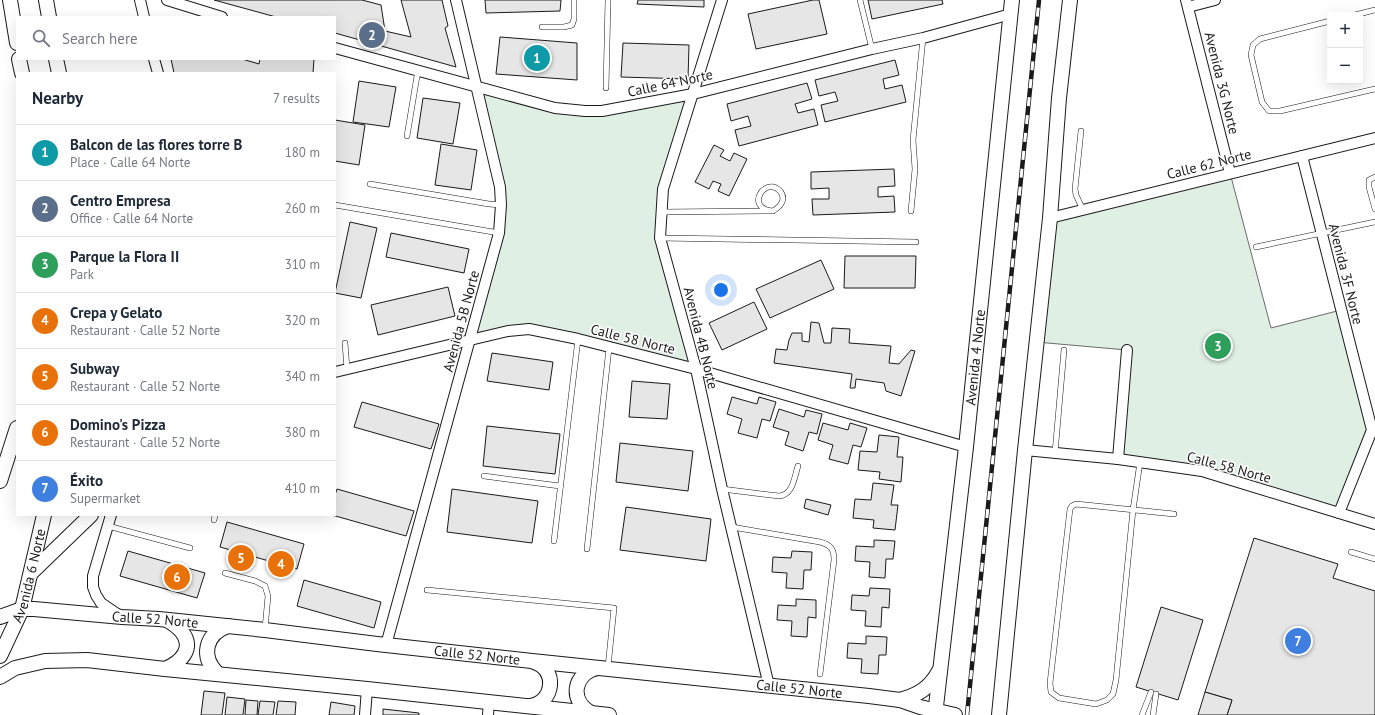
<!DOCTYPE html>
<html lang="en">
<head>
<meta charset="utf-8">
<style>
  :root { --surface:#fff; --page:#f6f6f7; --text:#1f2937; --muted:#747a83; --line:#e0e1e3; --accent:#0f766e }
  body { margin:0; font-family:"PT Sans",sans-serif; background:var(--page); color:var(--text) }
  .controls { position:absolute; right:12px; top:12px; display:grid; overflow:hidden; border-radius:0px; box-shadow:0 4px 16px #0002 }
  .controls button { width:36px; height:36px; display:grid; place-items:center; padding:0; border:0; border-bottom:1px solid var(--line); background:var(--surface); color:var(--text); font:20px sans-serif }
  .you { position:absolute; left:721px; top:290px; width:14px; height:14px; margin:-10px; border:3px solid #fff; border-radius:50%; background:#1a73e8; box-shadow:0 0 0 6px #1a73e833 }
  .badge { display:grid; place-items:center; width:26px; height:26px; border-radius:50%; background:var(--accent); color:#fff; font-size:13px; font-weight:700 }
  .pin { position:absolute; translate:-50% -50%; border:2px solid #fff; box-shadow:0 1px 4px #0006 }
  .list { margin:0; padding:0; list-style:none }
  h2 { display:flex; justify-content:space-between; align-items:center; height:52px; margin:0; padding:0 16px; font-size:17px }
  h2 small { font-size:13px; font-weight:400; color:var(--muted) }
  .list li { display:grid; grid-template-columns:26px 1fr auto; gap:12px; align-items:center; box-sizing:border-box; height:56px; padding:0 16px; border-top:1px solid var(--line) }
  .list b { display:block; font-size:15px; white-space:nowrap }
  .list p { margin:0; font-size:13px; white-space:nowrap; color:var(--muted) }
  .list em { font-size:13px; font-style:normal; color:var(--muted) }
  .icon { flex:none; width:22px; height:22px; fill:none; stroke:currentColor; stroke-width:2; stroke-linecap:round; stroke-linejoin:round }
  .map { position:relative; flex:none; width:1375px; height:715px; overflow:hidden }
  .search { position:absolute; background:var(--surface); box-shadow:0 4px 16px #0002; left:16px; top:16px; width:320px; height:44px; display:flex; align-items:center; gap:10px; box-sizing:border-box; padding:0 14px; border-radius:0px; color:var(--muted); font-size:15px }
  .panel { position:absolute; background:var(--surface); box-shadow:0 4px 16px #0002; left:16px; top:72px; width:320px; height:444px; border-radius:0px }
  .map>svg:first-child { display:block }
</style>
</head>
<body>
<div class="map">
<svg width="1375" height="715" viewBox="0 0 1375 715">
  <rect width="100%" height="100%" fill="#fff"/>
  <g fill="#e0efe3" stroke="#6a6a6a">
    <polygon points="475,86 585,111 693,94 663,189 660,238 696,369 529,329 470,341 501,205"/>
    <polygon points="1230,173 1271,328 1341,310 1372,430 1339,513 1202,471 1118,459 1127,350 1036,342 1050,218"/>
  </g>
  <g fill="#e6e6e6" stroke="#1a1a1a">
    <polygon points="214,0 362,0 381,5 385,31 411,37 401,0 442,0 448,26 445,28 456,67 335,33 335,17 276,17"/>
    <polygon points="485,0 561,0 560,11 486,13"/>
    <polygon points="638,0 704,0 704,7 637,4"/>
    <polygon points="813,0 819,0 827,34 756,49 748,14"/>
    <polygon points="868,0 942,0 943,4 872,19"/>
    <polygon points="500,37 577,43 577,80 496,74"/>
    <polygon points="623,43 689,45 688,79 621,77"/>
    <polygon points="171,59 242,59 259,64 260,59 314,59 313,73 174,73"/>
    <polygon points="895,60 899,75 883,79 885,89 902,85 906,102 825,122 821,105 838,101 835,92 819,96 815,80"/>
    <polygon points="359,81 396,87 389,127 353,122"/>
    <polygon points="807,83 812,99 795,104 798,113 814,109 818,125 739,146 735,130 751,126 748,116 731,121 727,104"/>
    <polygon points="423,98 460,103 453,144 417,138"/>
    <polygon points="335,120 365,125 359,165 335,161"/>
    <polygon points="441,144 477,150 471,190 435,185"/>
    <polygon points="714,145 724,150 720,156 730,161 734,153 747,159 729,196 718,191 721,184 713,181 709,189 695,182"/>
    <polygon points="894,169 895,186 878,187 878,197 894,196 895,212 813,215 812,199 829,199 829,188 811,189 811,172"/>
    <polygon points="350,222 377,228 361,298 335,293"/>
    <polygon points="391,233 469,249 464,273 386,257"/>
    <polygon points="845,256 916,256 915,288 844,288"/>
    <polygon points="821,260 834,289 770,318 756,289"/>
    <polygon points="448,287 455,316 378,335 371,305"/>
    <polygon points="754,302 767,329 722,350 709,323"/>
    <polygon points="811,322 819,323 824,343 831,343 832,328 850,329 849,343 891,346 889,363 899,364 911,350 915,351 901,396 886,391 884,383 856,379 855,388 850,388 852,374 774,363 776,349 787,350 789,340 792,333 802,333 802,341 809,342"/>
    <polygon points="492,353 553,362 549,390 487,381"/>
    <polygon points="632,381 670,384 667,419 629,417"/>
    <polygon points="732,397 757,404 759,397 776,402 770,421 762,419 757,438 738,433 742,419 727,414"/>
    <polygon points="362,402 439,424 431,449 354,427"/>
    <polygon points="779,409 804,417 806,410 822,414 817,434 809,432 803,451 785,445 789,432 773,427"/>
    <polygon points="823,423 848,430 850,423 867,428 861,447 853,445 848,464 829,459 833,445 818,440"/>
    <polygon points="487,426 560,434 555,474 483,466"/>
    <polygon points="879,435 899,437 897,457 903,457 901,482 879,479 880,472 858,470 860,451 877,452"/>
    <polygon points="620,443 693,451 688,491 616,482"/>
    <polygon points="873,483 894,485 891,505 898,505 895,530 873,528 874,520 853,518 855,499 871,500"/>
    <polygon points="337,489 414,511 406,536 332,515 335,515 335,495"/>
    <polygon points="452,489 538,501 532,543 447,532"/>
    <polygon points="806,499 831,505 828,515 804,508"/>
    <polygon points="626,507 711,519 706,561 620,550"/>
    <polygon points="227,522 304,544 297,569 220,547"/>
    <polygon points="1254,538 1338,564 1333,578 1375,591 1375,715 1227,715 1232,700 1205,692"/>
    <polygon points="874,540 895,541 893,559 886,559 885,578 869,577 870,562 855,561 856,546 874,547"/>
    <polygon points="128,551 205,573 197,598 120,576"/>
    <polygon points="792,551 812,552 811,570 804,570 803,589 786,588 787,573 772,572 773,557 791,558"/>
    <polygon points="304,580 381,602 374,628 297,606"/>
    <polygon points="870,588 890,589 889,608 882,607 881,627 865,626 866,611 851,610 852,595 869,596"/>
    <polygon points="796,599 816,600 816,618 808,617 807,637 791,636 792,621 777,620 778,605 796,606"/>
    <polygon points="1161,607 1203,620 1178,700 1136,687"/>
    <polygon points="866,636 887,637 886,655 879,655 878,674 861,673 862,659 847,658 848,643 866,644"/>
    <polygon points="204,691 225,693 222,715 201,715"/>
    <polygon points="1205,692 1232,700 1227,715 1198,715"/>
    <polygon points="227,697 245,699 243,715 225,715"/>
    <polygon points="246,700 258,701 257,715 245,715"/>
    <polygon points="260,701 275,702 273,715 258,715"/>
    <polygon points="278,701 296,702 295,715 276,715"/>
    <polygon points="331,702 355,706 354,715 329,715"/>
    <polygon points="383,709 419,713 419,715 383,715"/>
  </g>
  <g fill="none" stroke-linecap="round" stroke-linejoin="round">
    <defs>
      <g id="service">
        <polyline points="860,0 872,49"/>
        <polyline points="1355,15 1375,10"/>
        <polyline points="1330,21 1260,39 1253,45 1251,55 1262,102 1269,111 1280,111 1375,89"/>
        <polyline points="542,27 564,27 572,25 574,19 574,0"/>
        <polyline points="606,88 608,0"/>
        <polyline points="1081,131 1075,189 1076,195 1083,210"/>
        <polyline points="407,136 418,70"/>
        <polyline points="1375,177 1369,180 1369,187 1375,209"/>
        <polyline points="370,184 489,204 501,205"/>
        <polyline points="335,205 499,233"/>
        <polyline points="911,211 915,169 913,140 923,38"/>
        <path d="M662,212L773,211C780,207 787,199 780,191C765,175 744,209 773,211"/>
        <polyline points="660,238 916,242"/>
        <polyline points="1256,247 1375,222"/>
        <polyline points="345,343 347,369"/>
        <polyline points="1055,453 1064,350"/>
        <polyline points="1140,462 1133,510 1116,680 1113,694 1107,700 1096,704 1059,698 1051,692 1050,683 1070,509 1072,506 1076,504 1174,514"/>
        <polyline points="484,476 560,486"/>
        <path d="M722,489L779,496C793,495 794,478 798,466"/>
        <polyline points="214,520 215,515"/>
        <polyline points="108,526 190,548"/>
        <path d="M732,527L820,542C831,545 834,549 834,560L820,674"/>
        <polyline points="554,541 578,339"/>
        <polyline points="587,549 609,348"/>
        <polyline points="1351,552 1375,559"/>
        <polyline points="225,573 255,581 265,586 268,596 265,629"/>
        <polyline points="427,590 614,608 608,667"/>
        <polyline points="1142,715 1151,692"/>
        <polyline points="1153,715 1156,694"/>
      </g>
      <g id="minor">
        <polyline points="140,0 144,17"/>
        <polyline points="167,0 222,17"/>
        <polyline points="722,0 663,189 660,238 696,369 722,489 769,686"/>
        <polyline points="1186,0 1230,173"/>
        <polyline points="1188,7 1215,0"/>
        <polyline points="335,48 555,108 585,111 602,111 693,94 872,49 923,38 1011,14"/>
        <polyline points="154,59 158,73"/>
        <polyline points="1302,156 1372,430 1339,513"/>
        <polyline points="1050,218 1375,138"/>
        <polyline points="335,372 508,331 529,329 578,339 696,369 966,447"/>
        <polyline points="1025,450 1118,459 1202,471 1375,524"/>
        <polyline points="1118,459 1127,350"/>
        <polyline points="111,515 93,576 93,587 96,595 101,603 120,616"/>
        <polyline points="386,645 499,233 501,205 500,187 456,0"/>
        <polyline points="365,715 367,689"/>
        <polyline points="488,715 489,702"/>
      </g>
      <g id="secondary">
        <polyline points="10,0 17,43"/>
        <polyline points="46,0 49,17"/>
        <polyline points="19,59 22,73"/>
        <polyline points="56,59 59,73"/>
        <polyline points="0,481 17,428"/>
        <polyline points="32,572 91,515"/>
        <path id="s1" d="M0,617L22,609H34L122,617L159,619L265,630L377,644L532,661L869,696L900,700L920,707L955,715"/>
        <path id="s2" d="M0,656L22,609L44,515"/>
        <path d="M165,669C180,663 195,649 182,632C178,627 172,623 167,620"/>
        <path d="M218,674C200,657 205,634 228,626"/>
        <polyline points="0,677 15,668 45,661 87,660 165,669 367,689 609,715"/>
        <path d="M900,700C918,695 930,688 939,671"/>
        <path d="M530,706C554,703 558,669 534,662"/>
        <path d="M591,713C569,701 573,673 598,668"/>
        <path id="s3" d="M935,715L966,447L1012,0"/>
        <polyline points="999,715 1025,450 1050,218 1059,98 1070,0"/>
      </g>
    </defs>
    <use href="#service" stroke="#1a1a1a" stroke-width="6"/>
    <use href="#minor" stroke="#1a1a1a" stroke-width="12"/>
    <use href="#secondary" stroke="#1a1a1a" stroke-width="16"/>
    <use href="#service" stroke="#fff" stroke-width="5"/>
    <use href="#minor" stroke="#fff" stroke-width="10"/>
    <use href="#secondary" stroke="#fff" stroke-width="14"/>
    <defs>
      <polyline id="rail" points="967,715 1039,0"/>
    </defs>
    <use href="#rail" stroke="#1a1a1a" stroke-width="4.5"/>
    <use href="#rail" stroke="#fff" stroke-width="3" stroke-dasharray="9" stroke-linecap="butt"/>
  </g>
  <g text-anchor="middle" stroke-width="3" stroke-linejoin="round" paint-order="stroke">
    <g font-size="14" fill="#1a1a1a" stroke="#fff">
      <text transform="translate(670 83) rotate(-12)" y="5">Calle 64 Norte</text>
      <text transform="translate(1222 83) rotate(76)" y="5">Avenida 3G Norte</text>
      <text transform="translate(1209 164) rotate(-14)" y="5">Calle 62 Norte</text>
      <text transform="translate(1346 274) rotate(76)" y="5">Avenida 3F Norte</text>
      <text transform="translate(461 321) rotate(-75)" y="5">Avenida 5B Norte</text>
      <text transform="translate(701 338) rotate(76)" y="5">Avenida 4B Norte</text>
      <text transform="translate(633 339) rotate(14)" y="5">Calle 58 Norte</text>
      <text dy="5" stroke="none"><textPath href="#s3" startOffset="360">Avenida 4 Norte</textPath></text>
      <text transform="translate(1229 467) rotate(15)" y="5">Calle 58 Norte</text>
      <text dy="5" stroke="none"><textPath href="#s2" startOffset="86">Avenida 6 Norte</textPath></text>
      <text dy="5" stroke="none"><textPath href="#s1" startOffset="157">Calle 52 Norte</textPath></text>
      <text dy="5" stroke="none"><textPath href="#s1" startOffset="481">Calle 52 Norte</textPath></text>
      <text dy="5" stroke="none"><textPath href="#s1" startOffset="805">Calle 52 Norte</textPath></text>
    </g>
  </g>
</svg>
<div class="controls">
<button>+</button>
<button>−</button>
</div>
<div class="you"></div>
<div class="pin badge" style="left:537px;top:58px;background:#0f9aa8">1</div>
<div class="pin badge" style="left:372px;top:35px;background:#5c6f8a">2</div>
<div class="pin badge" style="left:1218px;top:346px;background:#2e9e5b">3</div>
<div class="pin badge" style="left:281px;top:564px;background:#e8710a">4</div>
<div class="pin badge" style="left:241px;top:558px;background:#e8710a">5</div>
<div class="pin badge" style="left:177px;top:577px;background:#e8710a">6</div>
<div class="pin badge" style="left:1298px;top:641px;background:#3f7fe0">7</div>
<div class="search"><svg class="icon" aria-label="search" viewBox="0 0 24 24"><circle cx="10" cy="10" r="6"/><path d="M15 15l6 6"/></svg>Search here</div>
<section class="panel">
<h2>Nearby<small>7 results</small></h2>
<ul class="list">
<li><span class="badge" style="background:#0f9aa8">1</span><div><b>Balcon de las flores torre B</b><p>Place · Calle 64 Norte</p></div><em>180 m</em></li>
<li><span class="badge" style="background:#5c6f8a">2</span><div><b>Centro Empresa</b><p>Office · Calle 64 Norte</p></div><em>260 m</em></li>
<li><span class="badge" style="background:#2e9e5b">3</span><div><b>Parque la Flora II</b><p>Park</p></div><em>310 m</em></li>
<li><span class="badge" style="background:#e8710a">4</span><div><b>Crepa y Gelato</b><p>Restaurant · Calle 52 Norte</p></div><em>320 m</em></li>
<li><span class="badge" style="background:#e8710a">5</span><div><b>Subway</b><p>Restaurant · Calle 52 Norte</p></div><em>340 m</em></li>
<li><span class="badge" style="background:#e8710a">6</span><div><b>Domino's Pizza</b><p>Restaurant · Calle 52 Norte</p></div><em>380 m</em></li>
<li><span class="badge" style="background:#3f7fe0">7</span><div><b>Éxito</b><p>Supermarket</p></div><em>410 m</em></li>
</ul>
</section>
</div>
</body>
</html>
